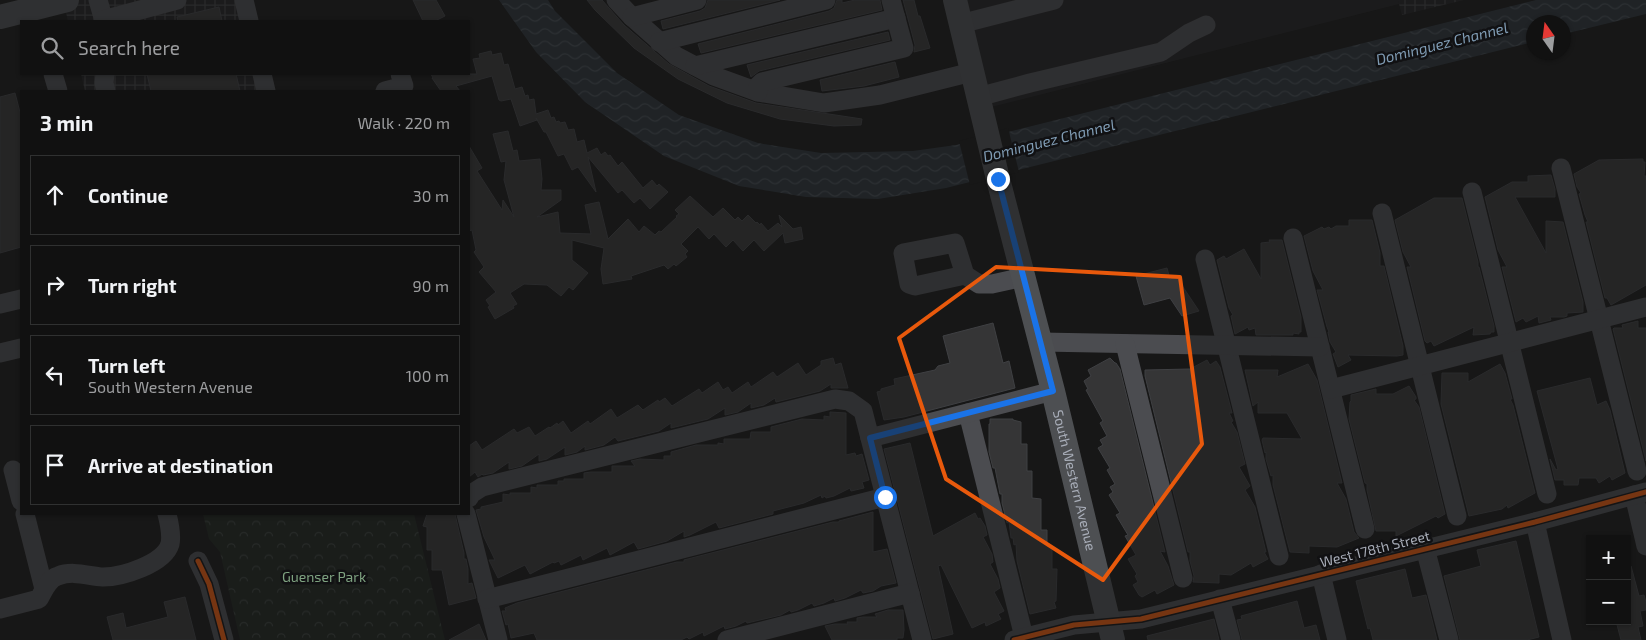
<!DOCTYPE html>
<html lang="en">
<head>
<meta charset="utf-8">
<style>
  :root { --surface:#111; --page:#1e1f1f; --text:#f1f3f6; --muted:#9c9d9f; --line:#303131 }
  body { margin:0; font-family:"Exo 2",sans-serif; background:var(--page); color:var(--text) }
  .controls { position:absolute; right:15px; bottom:15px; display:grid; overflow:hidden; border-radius:0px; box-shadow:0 1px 4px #0004 }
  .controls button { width:45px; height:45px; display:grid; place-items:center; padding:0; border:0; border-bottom:1px solid var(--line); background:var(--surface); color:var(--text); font:25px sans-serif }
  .compass { position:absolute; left:1526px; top:15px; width:45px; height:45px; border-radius:50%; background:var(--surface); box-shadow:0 1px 4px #0004; rotate:346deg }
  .stop { position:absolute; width:15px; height:15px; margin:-11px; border:4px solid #1a73e8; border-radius:50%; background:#fff }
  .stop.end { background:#1a73e8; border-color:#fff; box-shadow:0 1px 5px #0008 }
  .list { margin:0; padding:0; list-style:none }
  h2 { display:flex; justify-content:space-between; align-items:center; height:65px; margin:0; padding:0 20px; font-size:21px }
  h2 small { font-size:16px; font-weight:400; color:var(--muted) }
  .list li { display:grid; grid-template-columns:32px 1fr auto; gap:15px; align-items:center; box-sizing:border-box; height:80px; margin:0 10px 10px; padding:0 10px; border:1px solid var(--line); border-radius:0px }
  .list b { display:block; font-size:19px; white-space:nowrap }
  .list p { margin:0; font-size:16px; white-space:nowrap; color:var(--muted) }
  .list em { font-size:16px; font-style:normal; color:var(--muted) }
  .icon { flex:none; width:28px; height:28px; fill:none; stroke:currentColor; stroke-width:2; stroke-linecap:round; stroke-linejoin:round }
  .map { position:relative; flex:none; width:1646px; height:640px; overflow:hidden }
  .search { position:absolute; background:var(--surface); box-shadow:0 1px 4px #0004; left:20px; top:20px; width:450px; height:55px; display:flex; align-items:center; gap:12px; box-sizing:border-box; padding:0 18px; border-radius:0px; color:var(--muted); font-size:19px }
  .panel { position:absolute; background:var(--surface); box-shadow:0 1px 4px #0004; left:20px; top:90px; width:450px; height:425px; border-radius:0px }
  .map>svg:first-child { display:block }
</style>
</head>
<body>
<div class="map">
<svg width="1646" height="640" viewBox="0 0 1646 640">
  <defs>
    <pattern id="industrial-grid" width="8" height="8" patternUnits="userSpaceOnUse" patternTransform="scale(1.25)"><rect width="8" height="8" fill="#212123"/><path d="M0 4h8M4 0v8" fill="none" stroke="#3e3f41"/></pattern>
    <pattern id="forest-crowns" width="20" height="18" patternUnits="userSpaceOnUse" patternTransform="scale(1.25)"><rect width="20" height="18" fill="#1d241e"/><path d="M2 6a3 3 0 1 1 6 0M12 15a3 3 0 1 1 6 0" fill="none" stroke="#3b413d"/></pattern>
    <pattern id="water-waves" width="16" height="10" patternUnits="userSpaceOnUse" patternTransform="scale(1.25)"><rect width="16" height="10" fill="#2a3239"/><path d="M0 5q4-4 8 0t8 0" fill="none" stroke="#464d54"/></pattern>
  </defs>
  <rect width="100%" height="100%" fill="#171717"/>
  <polygon fill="#212123" points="961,0 1398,0 1399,4 987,108"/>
  <g fill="url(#industrial-grid)">
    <polygon points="80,0 236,0 241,21 68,21 64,4"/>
    <polygon points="1398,0 1464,0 1402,15"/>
    <polygon points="81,74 254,74 259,91 85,91"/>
  </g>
  <polygon fill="url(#forest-crowns)" points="203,514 414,514 445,640 240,640 220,552 209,539"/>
  <polygon fill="url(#water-waves)" points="499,0 548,0 555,11 617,73 679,115 758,143 821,153 913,151 956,145 1536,0 1646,0 1646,14 1564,34 1564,22 1534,22 1533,42 946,188 878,199 806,197 739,186 664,156 585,102 536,52"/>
  <polygon fill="#171717" points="1008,128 1019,172 970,185 959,141"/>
  <g fill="#353536" stroke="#3f4043">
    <polygon points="413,0 436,0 445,16 435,21 423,21"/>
    <polygon points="587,0 602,0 624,25 669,64 709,86 756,103 862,119 861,125 834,126 780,119 727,103 678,79 634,48 595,10"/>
    <polygon points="708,0 780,0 663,29 661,21 700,11 705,8"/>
    <polygon points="837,0 842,0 842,3 855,0 880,0 882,10 701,53 698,44 829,11 834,8"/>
    <polygon points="903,0 914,0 918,16 920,16 930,48 914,52 915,45"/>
    <polygon points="219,7 222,21 178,21 177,17"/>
    <polygon points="888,32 890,40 759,71 751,77 747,65"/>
    <polygon points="491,51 492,55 501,53 504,65 508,64 515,89 522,87 525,96 528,95 529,100 534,99 536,114 548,110 551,118 554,117 556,122 559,121 560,123 565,122 568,130 574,129 577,142 584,140 587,153 597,148 601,155 605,152 608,156 610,155 618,166 622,162 643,188 652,180 657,186 659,184 668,192 650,209 640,198 634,203 622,190 618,193 588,157 596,192 578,167 572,170 564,154 558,156 546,132 544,132 536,118 537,120 520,126 511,99 501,101 499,100 492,76 456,86 460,91 441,91 432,78 433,78 431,74 477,74 473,59 480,58 479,54"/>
    <polygon points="895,62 899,77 864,86 822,91 820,80"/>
    <polygon points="147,74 236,74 240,91 151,91"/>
    <polygon points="15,93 21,116 21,247 0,253 0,97"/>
    <polygon points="508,131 513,151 517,150 519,161 540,159 542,179 541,190 561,190 561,200 537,217 558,212 560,233 591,234 585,205 599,202 608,239 628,219 639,232 644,226 655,235 659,231 661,232 677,217 676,216 679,214 675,210 690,196 713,217 723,208 735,220 738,217 742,221 748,215 756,223 757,222 760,225 761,223 768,231 778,223 782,227 779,215 793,229 801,227 803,239 785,243 783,233 764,251 754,240 743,251 733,240 726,247 714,234 709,239 698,227 681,244 688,251 685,254 687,257 676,266 674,264 668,269 664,265 631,276 632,279 603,284 601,269 604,248 572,240 572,260 588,273 573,290 569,287 561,296 547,285 524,284 510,293 517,304 513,306 514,308 495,319 488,307 490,306 486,300 496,292 479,272 484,267 474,252 476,250 472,230 469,231 469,146 482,168 477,171 502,210 503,200 514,217 504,180 506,161 501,162 493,134"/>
    <polygon points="1643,159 1643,162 1645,162 1644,176 1646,176 1646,285 1611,305 1607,298 1605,298 1586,222 1588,222 1585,215 1579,194 1581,193 1577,187 1574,174 1599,160"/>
    <polygon points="1551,175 1555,189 1555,197 1515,197 1546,253 1546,221 1563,222 1583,302 1583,312 1567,313 1567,316 1564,317 1550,317 1551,320 1539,323 1538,316 1526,322 1523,318 1516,322 1502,267 1507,267 1498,250 1485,197 1512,182 1528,182 1528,176"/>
    <polygon points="1434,198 1462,198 1478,262 1478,267 1479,267 1494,326 1494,332 1491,332 1490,334 1473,335 1474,327 1434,346 1431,341 1427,343 1425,341 1407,267 1411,267 1403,252 1395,220"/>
    <polygon points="1349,220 1372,220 1380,253 1380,266 1384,266 1403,346 1403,355 1397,356 1348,355 1351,360 1338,367 1333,354 1336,352 1330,342 1328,332 1329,332 1327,327 1317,290 1323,290 1313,271 1304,236 1322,227 1324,229 1329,227 1331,229 1336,226 1349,226"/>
    <polygon points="1269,240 1282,240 1301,317 1301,332 1299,332 1299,334 1293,333 1293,335 1256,335 1255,328 1249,330 1248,327 1235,334 1231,316 1233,315 1229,308 1217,260 1224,256 1226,259 1244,249 1261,279 1261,243 1270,242"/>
    <polygon points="1167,268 1170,279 1178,277 1179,281 1199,311 1182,316 1170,298 1144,305 1136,276"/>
    <polygon points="1638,321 1638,328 1646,328 1646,461 1613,329 1614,328 1623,328 1622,325"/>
    <polygon points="993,323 1003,363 1009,361 1015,388 904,417 884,420 877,392 881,391 881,389 895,385 894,379 935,370 938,366 950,363 943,336"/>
    <polygon points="833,358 835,365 841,363 848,388 831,388 831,384 820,391 776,402 775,398 764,405 751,408 751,403 738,412 725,415 725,408 708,419 671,428 671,423 659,431 618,441 615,437 604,445 585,450 585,446 577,452 565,455 565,447 547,459 539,461 539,454 522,466 509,469 509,462 493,473 483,475 482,474 478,477 475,472 469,477 469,446 476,441 482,450 514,429 517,433 529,427 535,436 549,427 550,428 557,423 558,425 563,421 571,433 588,421 590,424 611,409 617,418 638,405 643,410 658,400 659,402 665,398 672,406 699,389 702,393 718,382 723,390 728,387 732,393 748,382 751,387 773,372 777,377 798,363 806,375 821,365 821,361"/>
    <polygon points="1110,358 1115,363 1116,363 1120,369 1165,552 1160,551 1168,566 1174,585 1157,594 1155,590 1142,597 1139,595 1133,585 1138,582 1135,576 1137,574 1128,559 1136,555 1125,536 1128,535 1116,515 1120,513 1109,495 1113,492 1110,487 1115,484 1107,470 1110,468 1098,448 1103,445 1100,440 1107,436 1100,423 1103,421 1086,390 1088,389 1084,381 1091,376 1088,370"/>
    <polygon points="1207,360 1210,365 1216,361 1220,367 1232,413 1229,413 1233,421 1231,422 1237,432 1245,464 1239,467 1250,486 1245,490 1255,507 1266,552 1264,552 1268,559 1253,567 1251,563 1231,575 1219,574 1219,583 1193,582 1194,576 1190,561 1190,552 1188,552 1145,376 1145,370 1190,369"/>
    <polygon points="1308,364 1317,380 1342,483 1337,483 1346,499 1354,532 1359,538 1337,547 1309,546 1309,553 1290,552 1273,485 1273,475 1271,476 1266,459 1266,452 1265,453 1262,440 1263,438 1302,439 1287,413 1258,413 1258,402 1253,406 1245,370 1278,370 1277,377"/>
    <polygon points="1500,364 1505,373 1512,399 1510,399 1513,405 1535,493 1508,508 1507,505 1502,509 1469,516 1441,404 1442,373 1468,373 1468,382"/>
    <polygon points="1590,378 1597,405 1606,401 1610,410 1625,473 1612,480 1610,476 1599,483 1596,478 1579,478 1578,485 1564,485 1564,480 1555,480 1550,459 1556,470 1558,469 1537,391"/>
    <polygon points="1409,386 1416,397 1416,399 1414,400 1419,407 1445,514 1438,518 1436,516 1396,536 1396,531 1376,531 1367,490 1367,484 1365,483 1349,419 1350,402 1351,401 1351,395 1376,389 1376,394 1393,394"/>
    <polygon points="830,412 846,413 846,455 855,453 856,456 862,454 869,480 862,482 864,488 851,491 850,488 834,496 826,498 825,496 822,498 821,495 804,503 773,511 773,514 719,528 716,522 690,535 684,537 684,531 667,541 638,549 634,542 610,555 607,548 583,560 581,555 561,565 559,561 554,563 553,562 530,574 525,565 498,578 489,560 495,560 484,537 476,510 481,509 481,507 503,502 503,494 510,495 510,493 531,493 531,487 537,488 537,485 558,485 558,481 564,481 564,479 584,479 584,473 591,472 612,472 612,466 635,466 631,461 640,459 664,460 664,456 671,456 671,452 696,445 718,445 718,443 724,444 724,439 750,439 751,432 771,432 771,427 802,419 824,420 824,416 830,417"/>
    <polygon points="990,419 1013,419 1013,420 1021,422 1021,444 1027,444 1027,471 1032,471 1032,498 1041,499 1041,530 1047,530 1047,546 1052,546 1052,569 1057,569 1056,601 1054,602 1056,608 1030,614 1017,561 1016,544 1014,545 1013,538 1011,538 1009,522 1007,523 1002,503 1002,494 1000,494 995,468 993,468 989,452 989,424 990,424"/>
    <polygon points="910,443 933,536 975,513 978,519 980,518 985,526 987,535 983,537 992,554 993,562 990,564 998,579 1000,588 994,592 1004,611 998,614 1001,619 986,626 985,622 972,628 941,565 938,566 953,634 933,639 884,449"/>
    <polygon points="873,512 873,552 887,549 896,583 881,586 873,591 863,593 861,590 845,598 835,601 834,598 824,603 814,606 812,603 798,610 791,612 790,610 781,615 747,623 746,621 736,626 725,629 724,626 704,636 703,632 689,639 687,637 681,640 537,640 534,633 511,638 508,624 506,625 502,611 506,611 505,608 517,603 677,562 684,562 684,560 833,522 839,522 839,521"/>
    <polygon points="427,514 455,514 464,553 464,559 466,559 468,569 468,584 472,583 476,598 449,605 442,570 432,570 432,550 427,550 427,527 423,526"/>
    <polygon points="1516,541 1539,637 1527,640 1460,640 1444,576 1481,566 1477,550"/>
    <polygon points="1627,566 1631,566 1639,596 1644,595 1646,602 1646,610 1640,611 1643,626 1638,627 1641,640 1621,640 1616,621 1627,621"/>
    <polygon points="1405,569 1412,598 1426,595 1437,640 1373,640 1370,628 1368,629 1356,581"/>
    <polygon points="185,597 196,640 113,640 107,617 123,613 126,628 168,617 164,602"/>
    <polygon points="1297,601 1304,628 1316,625 1320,640 1242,640 1237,620 1242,619 1241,616"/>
    <polygon points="888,610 903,610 904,630 903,638 897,638 897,640 832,640 825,626 835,624 848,624 847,622 857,622 857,618 863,617 877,617 875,614"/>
    <polygon points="1214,619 1219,640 1148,640 1147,636"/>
    <polygon points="479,624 486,640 449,640"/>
  </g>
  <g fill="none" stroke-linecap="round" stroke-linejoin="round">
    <g stroke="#4b4c50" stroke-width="19">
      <polyline points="98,0 104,21"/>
      <polyline points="244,0 249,21"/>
      <polyline points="616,0 632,17 676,56 714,76 758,92 824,103 880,95 972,72"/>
      <polyline points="632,17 697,0"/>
      <polyline points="103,20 177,0"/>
      <polyline points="960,24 1054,0"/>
      <polyline points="659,42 826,0"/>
      <polyline points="695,66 896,18"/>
      <polyline points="53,74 58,91"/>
      <polyline points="105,74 104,83 106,91"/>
      <polyline points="262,74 266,91"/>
      <polyline points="385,91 404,86 400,74"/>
      <polyline points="758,92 758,86 762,82 904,48 891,0"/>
      <polyline points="978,97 1030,83 1161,52 1189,33 1206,25"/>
      <polyline points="1561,168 1637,471"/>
      <polyline points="1472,192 1547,494"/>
      <polyline points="1382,213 1457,516"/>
      <polyline points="1293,238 1365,529"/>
      <polyline points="1205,259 1279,556"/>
      <polyline points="965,275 915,286 909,284 903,253 955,243 965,275 979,284 992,284 1024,277"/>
      <polyline points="0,304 21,299"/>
      <polyline points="1041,342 1320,347"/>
      <polyline points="1125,344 1183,578"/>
      <polyline points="0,353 21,348"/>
      <polyline points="1331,389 1646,307"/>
      <polyline points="968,413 1024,637"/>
      <polyline points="870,438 1053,391"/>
      <polyline points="13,470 21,501"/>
      <polyline points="1634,495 1646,546"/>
      <polyline points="469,498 471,494 482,487 835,399 849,401 863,411 922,640"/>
      <polyline points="25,514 44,589"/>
      <polyline points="466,514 498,640"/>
      <polyline points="1535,522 1562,640"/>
      <polyline points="1425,548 1449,640"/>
      <polyline points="198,561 209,584 224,640"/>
      <polyline points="1321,574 1337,640"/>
      <polyline points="487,599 885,497"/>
      <polyline points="1220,599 1231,640"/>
      <path d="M0,609L39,599C44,590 48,579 58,576C73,570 88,576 103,577C122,577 164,564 170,544C172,535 169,522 167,514"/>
      <polyline points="727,640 910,593"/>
      <polyline points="1014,640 1074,625 1141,619 1535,522 1646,492"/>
    </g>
    <g stroke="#4d4f52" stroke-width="24">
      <path id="s1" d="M955,0L998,179L1053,391L1113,640"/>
      <polyline points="0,17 67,0"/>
    </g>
    <defs>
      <g id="cycleway">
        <polyline points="198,561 209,584 224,640"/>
        <polyline points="1014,640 1074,625 1141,619 1535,522 1646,492"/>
      </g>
    </defs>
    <use href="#cycleway" stroke="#111113" stroke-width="8"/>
    <use href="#cycleway" stroke="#e8590c" stroke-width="5"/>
  </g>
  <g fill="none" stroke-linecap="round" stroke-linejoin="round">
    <polyline stroke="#1a73e8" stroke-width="6" points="885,497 870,438 1053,391 998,179"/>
  </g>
  <path d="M0 0H1646V640H0ZM996,267L1180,277L1202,444L1103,580L946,479L899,338Z" fill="#171717" fill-opacity=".55" fill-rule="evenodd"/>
  <path fill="none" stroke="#e8590c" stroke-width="4" stroke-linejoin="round" d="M996,267L1180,277L1202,444L1103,580L946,479L899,338Z"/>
  <g text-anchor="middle" stroke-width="5" stroke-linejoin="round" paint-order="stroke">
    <g font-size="14" fill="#a8adb8" stroke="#111113">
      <text dy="5" stroke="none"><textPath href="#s1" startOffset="495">South Western Avenue</textPath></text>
      <text transform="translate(1375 549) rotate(-14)" y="5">West 178th Street</text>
    </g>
    <g font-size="14" fill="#7fa381" stroke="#111113">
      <text x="324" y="582">Guenser Park</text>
    </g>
    <g font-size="15" font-style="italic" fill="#7f9bb3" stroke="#111113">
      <text transform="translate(1442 44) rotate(-14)" y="5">Dominguez Channel</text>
      <text transform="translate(1049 141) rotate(-14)" y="5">Dominguez Channel</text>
    </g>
  </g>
</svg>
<div class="controls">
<button>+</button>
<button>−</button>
</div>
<svg class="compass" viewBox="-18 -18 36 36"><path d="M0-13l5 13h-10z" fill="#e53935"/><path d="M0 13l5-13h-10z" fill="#9c9d9f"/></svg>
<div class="stop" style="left:885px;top:497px"></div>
<div class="stop end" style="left:998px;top:179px"></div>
<div class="search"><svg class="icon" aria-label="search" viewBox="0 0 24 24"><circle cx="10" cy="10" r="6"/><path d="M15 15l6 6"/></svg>Search here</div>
<section class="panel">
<h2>3 min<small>Walk · 220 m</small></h2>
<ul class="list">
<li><svg class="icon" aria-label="ahead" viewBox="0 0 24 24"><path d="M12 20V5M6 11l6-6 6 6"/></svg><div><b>Continue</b></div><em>30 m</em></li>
<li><svg class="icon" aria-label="right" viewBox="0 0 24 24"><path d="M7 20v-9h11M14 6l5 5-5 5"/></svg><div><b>Turn right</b></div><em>90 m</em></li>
<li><svg class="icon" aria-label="left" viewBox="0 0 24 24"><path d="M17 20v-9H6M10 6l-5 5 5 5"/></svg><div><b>Turn left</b><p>South Western Avenue</p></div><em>100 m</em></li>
<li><svg class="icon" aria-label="arrive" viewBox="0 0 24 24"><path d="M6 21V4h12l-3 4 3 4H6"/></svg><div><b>Arrive at destination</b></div></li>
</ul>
</section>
</div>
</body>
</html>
